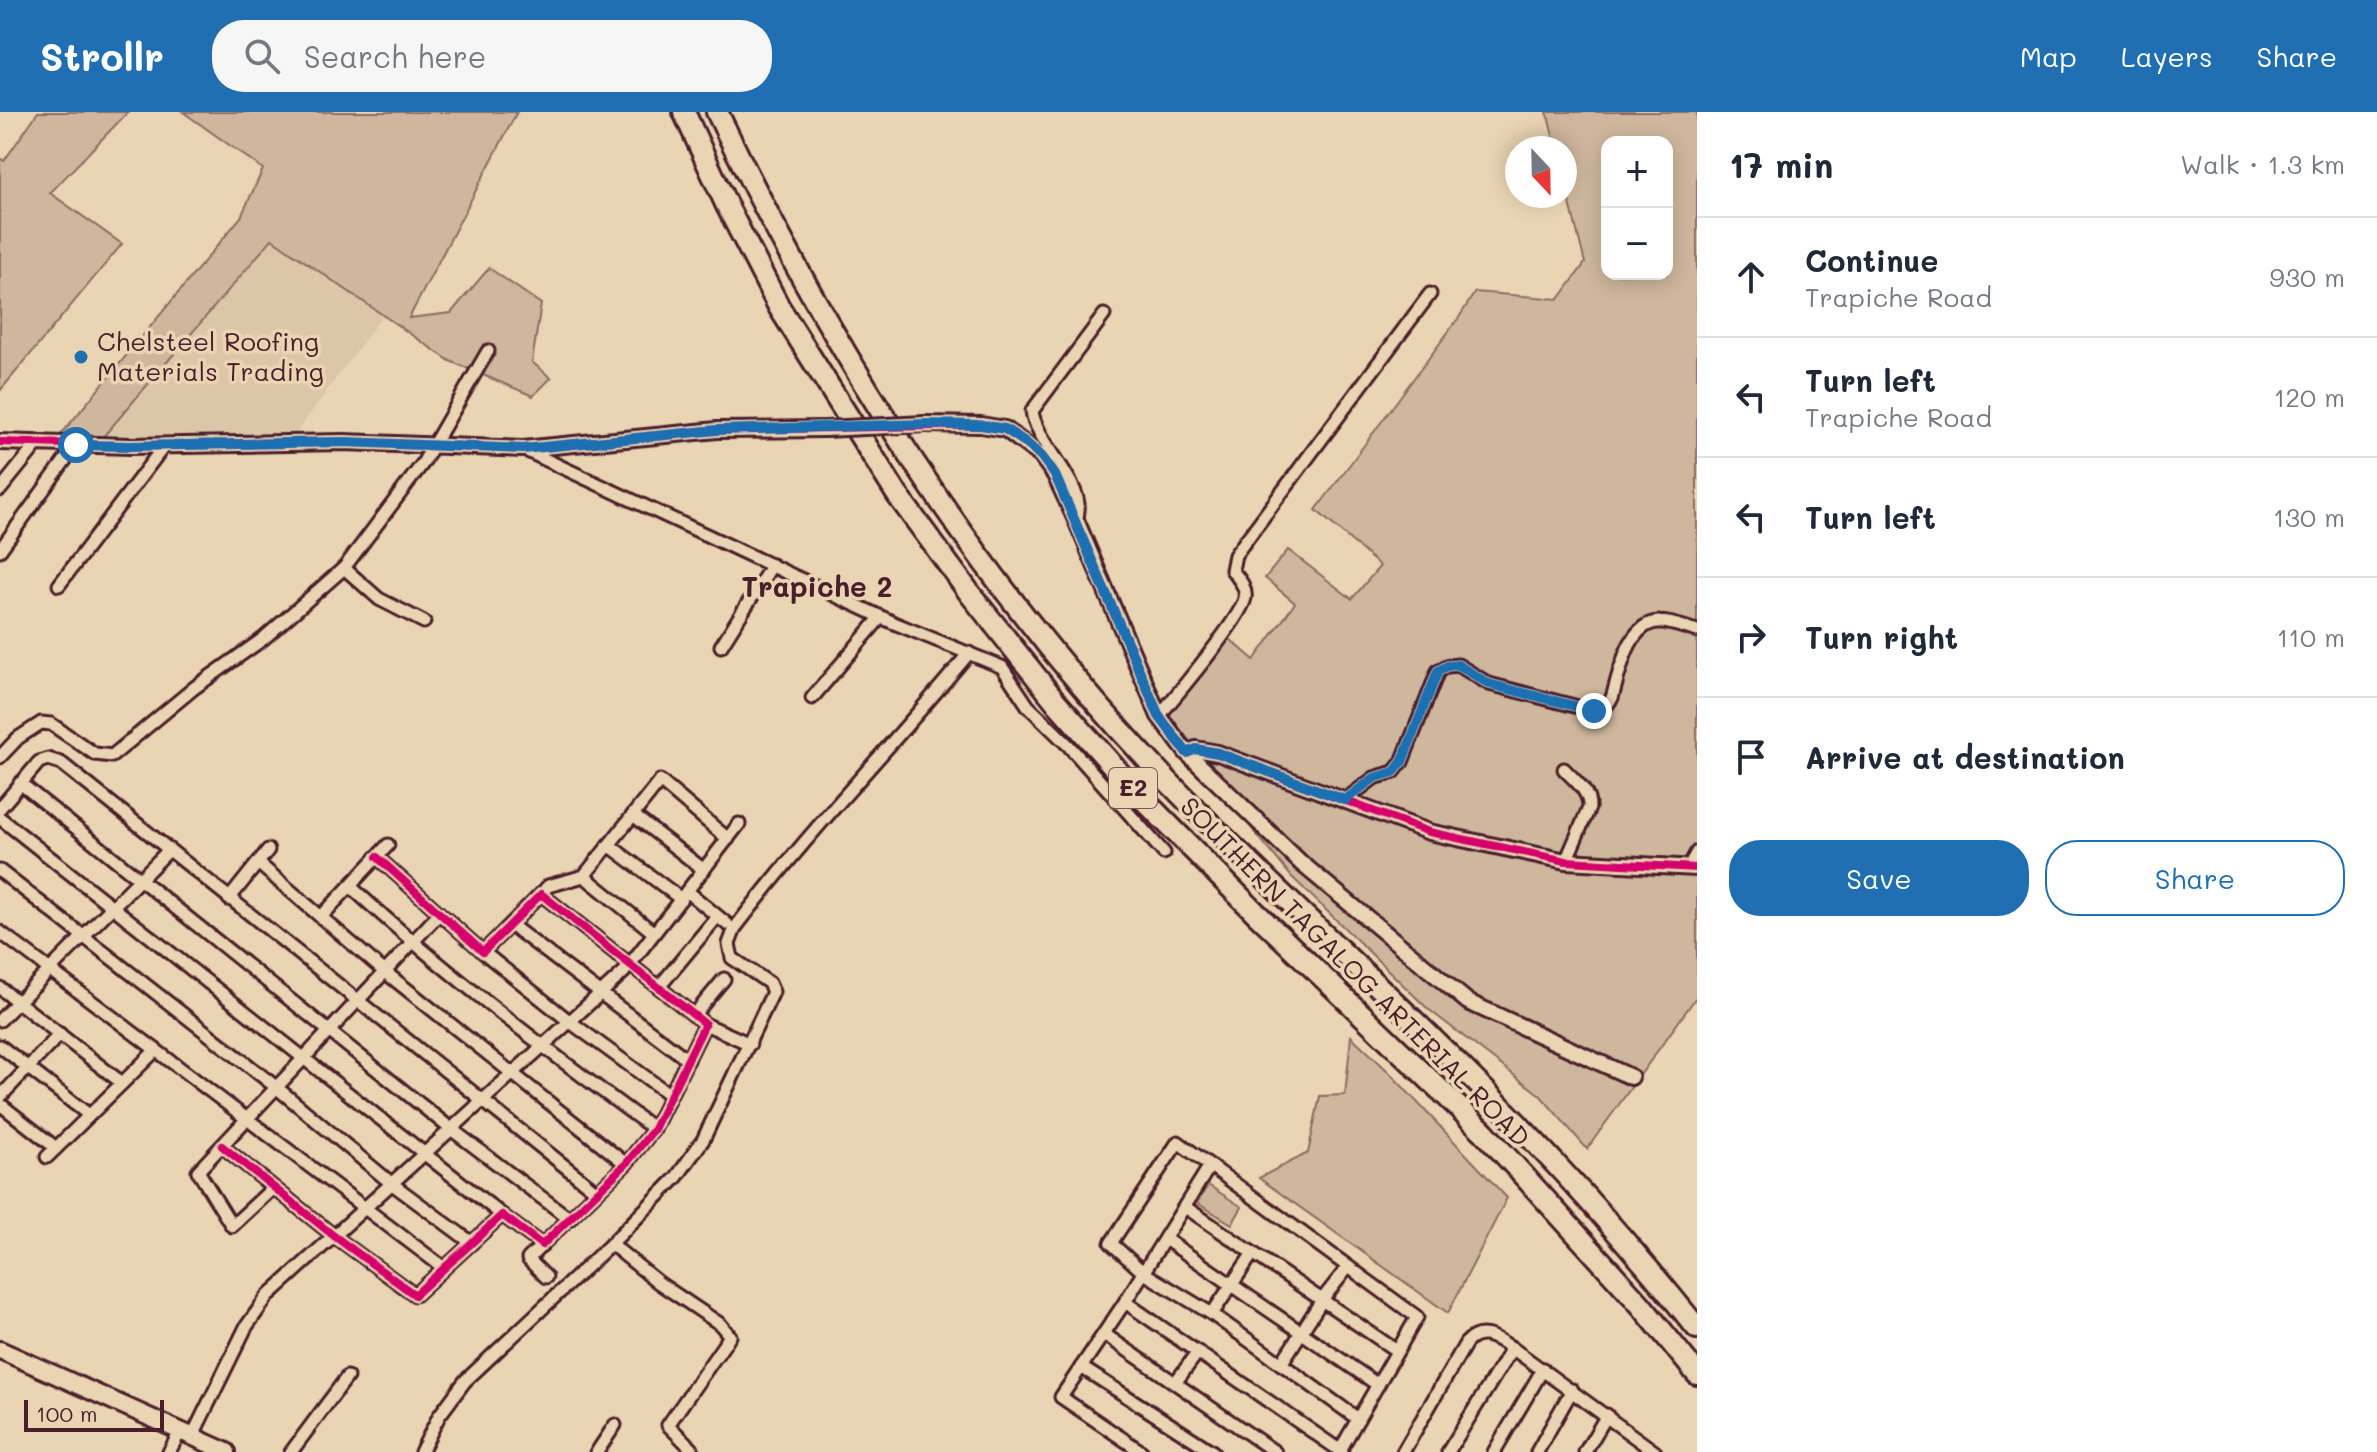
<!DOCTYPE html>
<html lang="en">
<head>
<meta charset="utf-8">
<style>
  :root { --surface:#fff; --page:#f6f6f7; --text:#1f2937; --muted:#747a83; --line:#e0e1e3; --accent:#1f6fb2 }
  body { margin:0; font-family:Mali,sans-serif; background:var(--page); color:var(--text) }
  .controls { position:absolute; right:24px; top:24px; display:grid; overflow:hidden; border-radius:16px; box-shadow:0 4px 20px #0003 }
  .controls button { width:72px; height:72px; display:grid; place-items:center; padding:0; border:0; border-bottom:2px solid var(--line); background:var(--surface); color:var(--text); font:40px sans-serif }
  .compass { position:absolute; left:1505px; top:24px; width:72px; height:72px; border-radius:50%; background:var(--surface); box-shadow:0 4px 20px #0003; rotate:158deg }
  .scale { position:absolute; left:24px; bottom:20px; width:140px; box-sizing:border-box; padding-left:8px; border:4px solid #4a1f2b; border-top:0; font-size:22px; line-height:28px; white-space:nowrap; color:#4a1f2b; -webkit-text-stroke:6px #e9d5b3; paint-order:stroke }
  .stop { position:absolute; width:24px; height:24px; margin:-18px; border:6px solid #1f6fb2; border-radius:50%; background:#fff }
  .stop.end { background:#1f6fb2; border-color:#fff; box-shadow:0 2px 8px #0008 }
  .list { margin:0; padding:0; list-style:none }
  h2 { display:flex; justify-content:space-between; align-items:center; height:104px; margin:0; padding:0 32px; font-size:34px }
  h2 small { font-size:26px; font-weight:400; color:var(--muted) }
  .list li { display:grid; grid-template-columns:52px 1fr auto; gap:24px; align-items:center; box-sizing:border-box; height:120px; padding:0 32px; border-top:2px solid var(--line) }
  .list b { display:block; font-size:30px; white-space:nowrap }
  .list p { margin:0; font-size:26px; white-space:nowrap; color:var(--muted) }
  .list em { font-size:26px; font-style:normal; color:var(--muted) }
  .actions { display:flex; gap:16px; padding:24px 32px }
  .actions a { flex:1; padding:18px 0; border:2px solid var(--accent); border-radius:32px; text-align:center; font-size:28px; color:var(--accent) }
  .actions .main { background:var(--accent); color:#fff }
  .icon { flex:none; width:44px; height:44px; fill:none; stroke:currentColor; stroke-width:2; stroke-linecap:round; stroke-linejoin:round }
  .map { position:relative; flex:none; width:1697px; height:1340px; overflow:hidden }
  header { display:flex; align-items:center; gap:48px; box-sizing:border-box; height:112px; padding:0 40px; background:var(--accent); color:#fff }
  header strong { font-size:38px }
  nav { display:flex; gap:44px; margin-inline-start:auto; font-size:28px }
  .search { width:560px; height:72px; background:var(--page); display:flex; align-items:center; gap:20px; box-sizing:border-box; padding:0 28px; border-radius:32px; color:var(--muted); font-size:30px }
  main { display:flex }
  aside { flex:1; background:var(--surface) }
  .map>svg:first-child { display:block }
</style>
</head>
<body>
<header>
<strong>Strollr</strong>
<div class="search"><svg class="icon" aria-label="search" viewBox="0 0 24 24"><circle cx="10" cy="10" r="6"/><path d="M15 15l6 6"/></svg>Search here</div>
<nav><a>Map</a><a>Layers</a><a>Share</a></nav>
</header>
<main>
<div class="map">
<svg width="1697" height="1340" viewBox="0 0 1697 1340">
  <rect width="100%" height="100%" fill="#e9d5b3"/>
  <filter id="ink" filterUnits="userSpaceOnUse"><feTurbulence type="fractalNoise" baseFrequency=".0125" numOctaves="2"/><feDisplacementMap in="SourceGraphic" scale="16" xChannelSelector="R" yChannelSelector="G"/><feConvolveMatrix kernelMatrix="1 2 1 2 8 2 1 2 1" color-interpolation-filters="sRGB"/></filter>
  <g filter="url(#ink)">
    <polygon fill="#dcc6a8" points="270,126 382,204 296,321 119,324 113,330 102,327"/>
    <g fill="#cfb79d" stroke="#8c6b64" stroke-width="2" fill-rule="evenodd">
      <polygon points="38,0 128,0 50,81 122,132 0,279 0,46 4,49"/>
      <polygon points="183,0 517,0 409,206 451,201 489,156 541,192 532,250 551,266 533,284 450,249 272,127 103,325 93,333 53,332 241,105 263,57"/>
      <path d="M1547,0H1697V884L1587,1037L1540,983L1428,897L1291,764L1159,604L1223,521L1254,548L1295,491L1265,466L1288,438L1352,487L1380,454L1316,398L1460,204L1475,180L1559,187L1585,151L1565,71V36H1556ZM1607,30H1667V162H1607Z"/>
      <polygon points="1351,924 1388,959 1507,1086 1448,1201 1259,1066 1308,1041 1320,984 1345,983"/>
      <polygon points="1208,1073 1242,1095 1232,1112 1197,1091"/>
    </g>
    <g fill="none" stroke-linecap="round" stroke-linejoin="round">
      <defs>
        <g id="minor">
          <polyline points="523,337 894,511 1002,555 1028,594 1069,634 1164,741"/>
          <polyline points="0,378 38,331"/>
          <path d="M1076,407C1090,376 1036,332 1032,299L1104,203"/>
          <polyline points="0,438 76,333"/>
          <polyline points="344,456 379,487 424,510"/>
          <polyline points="59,473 164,334"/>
          <polyline points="721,534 772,453"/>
          <polyline points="812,586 881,505"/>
          <path d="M1159,604C1176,583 1241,507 1245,486C1247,475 1238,466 1232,458L1235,443L1430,182"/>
          <polyline points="0,645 18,626 41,611 51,612 95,642 112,644 194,576 263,527 344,456 423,351 488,239"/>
          <path d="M1564,657C1575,669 1590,679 1589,696L1566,749"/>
          <polyline points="20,671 451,1017 570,1107"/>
          <path d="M1345,688L1374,666L1394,660L1402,650L1438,559L1447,554L1458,553L1489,572L1594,599L1606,594L1612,586C1619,563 1628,509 1660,510C1671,510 1686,516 1697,519"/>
          <polyline points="0,696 39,650 48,647 61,651 597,1080"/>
          <polyline points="633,703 704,758"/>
          <polyline points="0,706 502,1103"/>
          <polyline points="609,733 660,669 728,727"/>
          <polyline points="258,751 385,860 626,1052"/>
          <polyline points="1688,756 1697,740"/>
          <polyline points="0,759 276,975 391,1071 472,1131"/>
          <polyline points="584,764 654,821"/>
          <path d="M350,774C446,862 549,940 654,1017"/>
          <polyline points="687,779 727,812"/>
          <polyline points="541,782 548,774 584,764 609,733 681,787"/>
          <polyline points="229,787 268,738"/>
          <polyline points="321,805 388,733"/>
          <polyline points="511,813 688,948"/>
          <polyline points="0,820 444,1156"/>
          <polyline points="483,840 569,909 670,983"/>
          <polyline points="659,875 717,805"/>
          <polyline points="0,876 122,971"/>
          <polyline points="694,903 724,867"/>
          <polyline points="0,908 168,739"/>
          <polyline points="705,912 750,932"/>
          <polyline points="0,934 89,1003"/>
          <polyline points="0,985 60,922"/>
          <polyline points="0,992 56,1036"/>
          <polyline points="222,1034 334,1124 415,1183 502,1103 542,1133 626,1052 654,1017 705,912 541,782 483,840 377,745"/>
          <polyline points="47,1045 156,938"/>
          <polyline points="273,1076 232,1114 198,1059 439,802"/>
          <polyline points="1185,1095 1397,1239"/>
          <polyline points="1165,1127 1378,1273"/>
          <polyline points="611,1132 659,1171 720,1212 730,1224 668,1313 692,1337 690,1340"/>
          <polyline points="542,1133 528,1147 546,1165"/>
          <polyline points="1253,1141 1212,1202 1144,1161 1111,1131 1178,1030 1417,1205 1339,1340"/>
          <polyline points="1125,1190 1342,1340"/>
          <polyline points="1212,1202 1358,1307"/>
          <polyline points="1104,1222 1275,1340"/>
          <polyline points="1281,1252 1322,1188 1348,1155"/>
          <polyline points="1081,1255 1213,1340"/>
          <polyline points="1175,1271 1198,1240"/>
          <polyline points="192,1325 246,1215 268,1184 624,860 739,712"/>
          <polyline points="169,1340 180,1320"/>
          <polyline points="291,1340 347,1265"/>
          <path d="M421,1340L439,1304L465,1269L611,1132L676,1066L703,1028L773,880L769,871L732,846L729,832L735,816C808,720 892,634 969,541"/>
          <polyline points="597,1340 615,1313"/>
          <polyline points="1142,1340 1061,1285 1125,1190 1209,1055"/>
          <path d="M1403,1340L1466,1231C1481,1215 1496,1226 1512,1236L1655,1340"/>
          <polyline points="1448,1340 1512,1236"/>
          <polyline points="1494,1340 1543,1257"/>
          <polyline points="1537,1340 1572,1278"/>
          <polyline points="1585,1340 1607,1303"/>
        </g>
        <g id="tertiary">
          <polyline points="925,312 981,313 1005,317 1041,344 1055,363 1076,408 1159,604 1187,641 1196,637 1218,641 1429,720 1566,749 1697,756"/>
          <polyline points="0,330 130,334 344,330 523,337 717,318 825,317"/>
          <polyline points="1187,641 1301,751 1468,890 1631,965"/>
        </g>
        <polyline id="secondary" points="0,1238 227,1340"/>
        <g id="motorway">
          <polyline points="684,0 727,94 779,195 898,384 971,483 1057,591 1139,683 1257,802 1484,1020 1640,1192 1697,1262"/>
          <path d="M717,0C832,240 975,467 1159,660C1270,776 1391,882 1503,997C1571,1066 1636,1140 1697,1216"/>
        </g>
      </defs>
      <use href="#minor" stroke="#4a1f2b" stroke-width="17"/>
      <use href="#tertiary" stroke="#4a1f2b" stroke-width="20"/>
      <use href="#secondary" stroke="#4a1f2b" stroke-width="22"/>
      <use href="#motorway" stroke="#4a1f2b" stroke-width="26"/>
      <use href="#minor" stroke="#e9d5b3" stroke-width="11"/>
      <use href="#tertiary" stroke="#e9d5b3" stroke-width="14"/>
      <use href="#secondary" stroke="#e9d5b3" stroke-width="16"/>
      <use href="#motorway" stroke="#e9d5b3" stroke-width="20"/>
      <defs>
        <polyline id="tertiary-bridge" points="825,317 925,312"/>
      </defs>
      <use href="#tertiary-bridge" stroke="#4a1f2b" stroke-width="20" stroke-linecap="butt"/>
      <use href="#tertiary-bridge" stroke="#e9d5b3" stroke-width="14"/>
      <defs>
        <g id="cycleway">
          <polyline points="0,330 130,334 344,330 523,337 717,318 981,313 1005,317 1025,330 1041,344 1055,363 1159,604 1187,641 1196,637 1218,641 1429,720 1566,749 1697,756"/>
          <polyline points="222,1034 334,1124 415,1183 502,1103 542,1133 626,1052 654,1017 705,912 541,782 483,840 377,745"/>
        </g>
      </defs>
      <use href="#cycleway" stroke="#e9d5b3" stroke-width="13"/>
      <use href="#cycleway" stroke="#d6006c" stroke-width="8"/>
    </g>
  </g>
  <g fill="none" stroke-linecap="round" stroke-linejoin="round" filter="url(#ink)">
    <polyline stroke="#1f6fb2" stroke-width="10" points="76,333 130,334 344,330 523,337 717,318 925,312 981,313 1005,317 1025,330 1041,344 1055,363 1159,604 1187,641 1196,637 1218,641 1345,688 1374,666 1394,660 1402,650 1438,559 1447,554 1458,553 1489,572 1594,599"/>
  </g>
  <circle fill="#1f6fb2" stroke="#e9d5b3" stroke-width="3" cx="81" cy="245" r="8"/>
  <g text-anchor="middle" stroke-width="7" stroke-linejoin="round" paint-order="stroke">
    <rect fill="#e9d5b3" stroke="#7a5654" stroke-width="2" x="1109" y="656" width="48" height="40" rx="6"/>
    <g font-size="24" font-weight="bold" fill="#4a1f2b">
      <text x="1133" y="684">E2</text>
    </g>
    <g font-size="26" fill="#4a1f2b" stroke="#e9d5b3" text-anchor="start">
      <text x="97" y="239">Chelsteel Roofing<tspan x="97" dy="30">Materials Trading</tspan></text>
    </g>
    <g font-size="26" fill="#4a1f2b" stroke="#e9d5b3">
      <text transform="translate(1355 860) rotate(45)" y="9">SOUTHERN TAGALOG ARTERIAL ROAD</text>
    </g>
    <g font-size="28" font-weight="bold" fill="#4a1f2b" stroke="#e9d5b3">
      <text x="817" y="485">Trapiche 2</text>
    </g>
  </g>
</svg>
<div class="controls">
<button>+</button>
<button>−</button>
</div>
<svg class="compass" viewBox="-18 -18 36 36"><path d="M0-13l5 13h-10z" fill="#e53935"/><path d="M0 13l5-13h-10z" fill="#747a83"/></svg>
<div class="scale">100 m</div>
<div class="stop" style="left:76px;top:333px"></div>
<div class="stop end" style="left:1594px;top:599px"></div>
</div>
<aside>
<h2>17 min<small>Walk · 1.3 km</small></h2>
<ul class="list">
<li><svg class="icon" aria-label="ahead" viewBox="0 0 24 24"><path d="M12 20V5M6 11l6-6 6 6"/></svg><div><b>Continue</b><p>Trapiche Road</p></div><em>930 m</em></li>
<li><svg class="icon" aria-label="left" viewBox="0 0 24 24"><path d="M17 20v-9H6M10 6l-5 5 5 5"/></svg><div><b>Turn left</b><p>Trapiche Road</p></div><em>120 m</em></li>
<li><svg class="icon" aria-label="left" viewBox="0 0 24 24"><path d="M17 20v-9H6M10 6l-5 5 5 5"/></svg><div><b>Turn left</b></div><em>130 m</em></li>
<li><svg class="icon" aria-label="right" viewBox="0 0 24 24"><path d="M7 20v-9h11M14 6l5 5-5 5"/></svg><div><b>Turn right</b></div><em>110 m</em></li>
<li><svg class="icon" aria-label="arrive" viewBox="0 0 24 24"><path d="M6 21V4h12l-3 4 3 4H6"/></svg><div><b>Arrive at destination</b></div></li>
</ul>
<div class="actions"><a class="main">Save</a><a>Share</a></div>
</aside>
</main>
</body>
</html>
